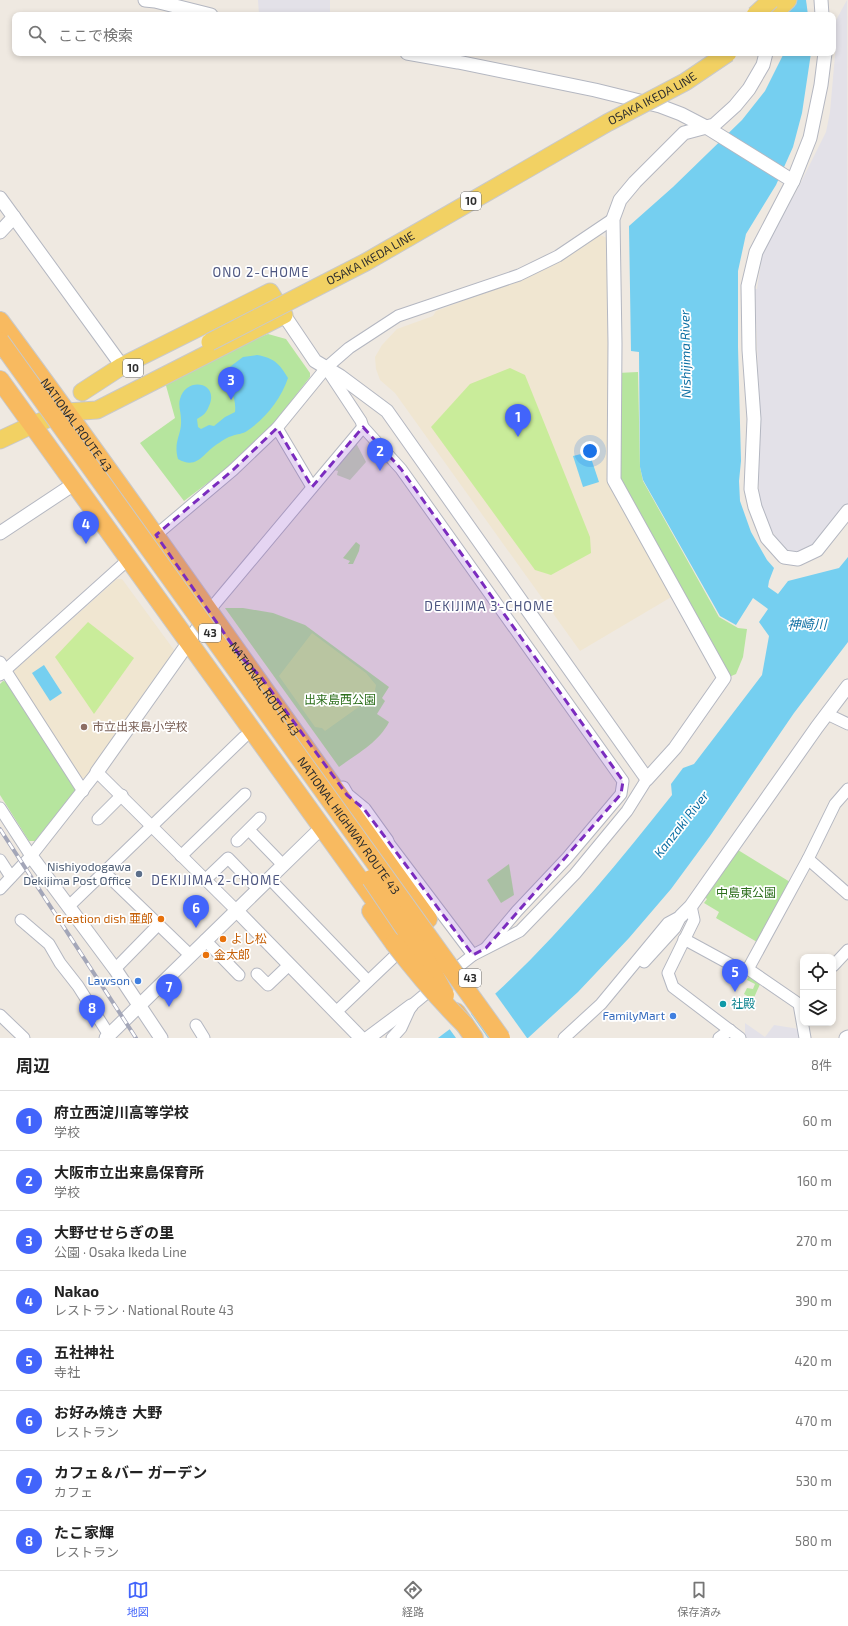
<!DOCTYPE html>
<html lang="ja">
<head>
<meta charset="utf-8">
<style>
  :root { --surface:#fff; --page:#f2f2f2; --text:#222; --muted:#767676; --line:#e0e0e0; --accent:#4264fb }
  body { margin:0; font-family:"Exo 2","Noto Sans JP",sans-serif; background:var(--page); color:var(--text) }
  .controls { position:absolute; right:12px; bottom:12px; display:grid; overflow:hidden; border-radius:8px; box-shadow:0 2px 6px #0003 }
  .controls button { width:36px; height:36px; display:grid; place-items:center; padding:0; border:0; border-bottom:1px solid var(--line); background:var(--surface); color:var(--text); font:20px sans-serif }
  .you { position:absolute; left:590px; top:451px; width:14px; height:14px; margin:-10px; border:3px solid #fff; border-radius:50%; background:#1a73e8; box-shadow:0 0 0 6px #1a73e833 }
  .badge { display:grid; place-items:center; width:26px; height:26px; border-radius:50%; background:var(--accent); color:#fff; font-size:13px; font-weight:700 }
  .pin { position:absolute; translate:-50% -33px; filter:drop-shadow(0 1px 2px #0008) }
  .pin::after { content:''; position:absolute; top:21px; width:14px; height:12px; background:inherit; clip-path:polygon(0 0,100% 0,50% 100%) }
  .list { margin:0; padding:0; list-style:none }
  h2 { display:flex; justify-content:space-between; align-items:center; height:52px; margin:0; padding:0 16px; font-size:17px }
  h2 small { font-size:13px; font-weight:400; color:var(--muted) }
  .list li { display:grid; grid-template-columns:26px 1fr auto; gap:12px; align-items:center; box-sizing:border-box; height:60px; padding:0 16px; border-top:1px solid var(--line) }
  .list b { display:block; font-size:15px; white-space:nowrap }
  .list p { margin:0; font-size:13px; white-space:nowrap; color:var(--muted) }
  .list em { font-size:13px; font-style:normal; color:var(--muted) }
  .icon { flex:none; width:22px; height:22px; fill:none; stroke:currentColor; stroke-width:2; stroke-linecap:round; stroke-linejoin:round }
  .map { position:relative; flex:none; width:848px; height:1038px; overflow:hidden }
  .search { position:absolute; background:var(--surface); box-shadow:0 2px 6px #0003; left:12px; right:12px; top:12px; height:44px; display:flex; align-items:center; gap:10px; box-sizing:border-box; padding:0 14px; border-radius:8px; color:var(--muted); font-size:15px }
  .sheet { height:532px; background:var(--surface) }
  nav { display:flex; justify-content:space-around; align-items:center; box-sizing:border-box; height:56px; border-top:1px solid var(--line); background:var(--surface); font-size:11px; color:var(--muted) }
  nav a { display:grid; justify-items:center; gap:2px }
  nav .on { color:var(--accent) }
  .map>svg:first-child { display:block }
</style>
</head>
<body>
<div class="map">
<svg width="848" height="1038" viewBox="0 0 848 1038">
  <rect width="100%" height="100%" fill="#efe9e1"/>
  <g fill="#e3e1e8">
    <polygon points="258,0 330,0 330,15 259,15"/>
    <polygon points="847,0 848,506 811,546 796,552 789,551 783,548 766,522 760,506 758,472 760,426 755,289 757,289 763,249 795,194 826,132 830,112 836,44 835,22"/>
    <polygon points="745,1023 765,1037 774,1025 799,1029 801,1038 747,1038 745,1037"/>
  </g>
  <g fill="#f0e6d1">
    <polygon points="598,234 607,238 609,481 673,596 580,651 395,393 380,380 376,369 375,357 382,345 397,329 433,316 436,311 519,280 550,267 576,251"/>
    <polygon points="117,579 122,579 174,650 174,656 86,778 79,778 14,676 14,671"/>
  </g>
  <g fill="#b6e59e">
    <polygon points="268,334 286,339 310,373 310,377 274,423 231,465 184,501 140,443 175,418 165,382 238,345"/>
    <polygon points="638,372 640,467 643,481 719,617 738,628 747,629 743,657 736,674 729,677 618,478 617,373"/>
    <polygon points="356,542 360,545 359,551 353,564 348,564 350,561 343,558"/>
    <path d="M225,608H243L273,613L305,625L389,687L382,698L385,701L377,714L389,722C379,742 357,754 339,767Z"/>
    <polygon points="3,681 8,682 75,786 75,791 35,841 29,841 0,795 0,684"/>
    <polygon points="738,850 790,882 757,942 716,918 719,912 704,903 707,899 703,896"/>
    <polygon points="509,864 514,895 501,903 487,880"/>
    <polygon points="750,975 761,982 752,1002 748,1000 749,997 744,994 747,988 753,989 755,984 747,980"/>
  </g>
  <polygon fill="#c8d9b8" points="356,443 366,462 350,480 337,475 338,471 334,470"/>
  <g fill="#c9ec9a">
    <polygon points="510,368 525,375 590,537 591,553 551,575 535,570 431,427 470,384"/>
    <polygon points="88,622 134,658 94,714 55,657"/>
    <polygon points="312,633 366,673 376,685 374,696 325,731 322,728 315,727 279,676"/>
  </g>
  <g fill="#75cff0">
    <polygon points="783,0 806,0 808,15 783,15"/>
    <path d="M784,53H811L802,113L793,147L776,185L746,234L738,271V347L741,461L739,481L740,501L751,532L767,560L774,568L769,581L768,587L778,594L788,581L839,568L848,557V642L794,713L710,836L671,889L629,938L578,992L528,1038H438C457,1023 478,1010 496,993C561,933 617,864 672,795L671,784L683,768L694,764L762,675L769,636L759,622L768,609L753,598L736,625L720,616L643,480L640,467L639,352L631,351L629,226L673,187L742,120L765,91Z"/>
    <path d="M257,355C274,358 279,363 288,378C281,399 265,419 247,431C243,434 237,434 232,436C228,437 223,440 219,443C204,451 198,471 178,459C173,441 182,435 181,420C181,412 178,406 180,399C186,376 220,382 209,406C206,413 204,415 197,419L198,427L201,429L209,425L214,426L225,417L235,412C237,397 227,384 227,369L243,357Z"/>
    <polygon points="589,452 599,482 583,487 573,456"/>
    <polygon points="44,665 62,693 50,701 32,673"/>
  </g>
  <g fill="#efe9e1">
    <polygon points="494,992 527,1038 494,1038 473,1008"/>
    <polygon points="469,1011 488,1038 456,1038 448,1027"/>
  </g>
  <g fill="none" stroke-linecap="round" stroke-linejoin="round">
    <defs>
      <g id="minor">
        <polyline points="326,368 361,421 363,427 401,469 623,781 621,794 567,858 517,911 486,948"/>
        <polyline points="277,428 312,487"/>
        <polyline points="156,535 233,470 277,428 326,368 349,348 398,316 519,275 558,256 613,219"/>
        <polyline points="208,612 363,427"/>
        <polyline points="0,662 83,791"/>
        <polyline points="0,675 130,558"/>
        <polyline points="827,714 848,724"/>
        <polyline points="0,808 31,856"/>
        <polyline points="98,819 122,795"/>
        <polyline points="249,830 283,865"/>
        <polyline points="237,841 260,818"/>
        <polyline points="387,841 473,955"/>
        <polyline points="181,856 245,794"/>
        <polyline points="808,859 848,894"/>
        <polyline points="0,860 11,877"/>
        <polyline points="104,872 190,955"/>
        <polyline points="269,878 368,981"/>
        <polyline points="206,879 228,858 258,889"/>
        <polyline points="0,889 31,856 97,772 236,910"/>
        <polyline points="691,906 694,920 668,973 673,987 740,1038"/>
        <polyline points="68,907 244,737"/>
        <polyline points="21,920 49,944 60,963 78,986 109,1035"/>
        <polyline points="684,939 739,969 748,969 799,1004 805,1038"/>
        <polyline points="205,940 239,975"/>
        <polyline points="644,962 675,928 681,916"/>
        <polyline points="833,966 848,950"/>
        <polyline points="115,969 159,924"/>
        <polyline points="748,969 808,859 835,804 848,789"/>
        <polyline points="257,974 268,985 289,965"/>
        <polyline points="448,975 473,955 520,931 575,874 627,811 647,779"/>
        <polyline points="336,1012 400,951"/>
        <polyline points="0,1015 24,1038"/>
        <polyline points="196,1025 204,1038"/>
        <polyline points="392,1038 401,1028 411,1006 435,986"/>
        <polyline points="564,1038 601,1004 668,923 681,916"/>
        <polyline points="719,1038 730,1030"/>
      </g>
      <g id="tertiary">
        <polyline points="145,0 155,1 211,15"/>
        <polyline points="821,0 822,15"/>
        <polyline points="407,53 458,62 595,90 660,106 681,114 706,127 793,181"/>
        <polyline points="825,53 821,85 810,138 793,181 756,252 748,286 749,350 754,419 751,489 755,507 767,538 784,557 798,559 817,550 848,511"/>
        <polyline points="0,198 122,366"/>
        <polyline points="0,232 14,217"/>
        <polyline points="284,315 315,361 340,376 387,411 647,779 675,748 724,678 614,480 615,343 613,219 620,200 635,182 684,133 714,125 735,106 749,89 763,65 766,53"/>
        <polyline points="0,533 74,484"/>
        <polyline points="97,772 189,642 206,615"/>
        <polyline points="343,788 347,795 364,809 387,841"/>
        <polyline points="31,856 115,969 161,1038"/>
        <polyline points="236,910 361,1038"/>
        <polyline points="681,916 691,906 817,727 848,686"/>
        <polyline points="106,1038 315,834"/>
        <polyline points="368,1038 411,1006"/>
        <polyline points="846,1038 848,1037"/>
      </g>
      <g id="primary">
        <polyline points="772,15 788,0"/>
        <polyline points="67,412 97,410 284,315 270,292 122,366 82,392"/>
        <polyline points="0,440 32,425 68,411"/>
      </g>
      <g id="trunk">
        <path id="s1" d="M0,321C146,518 284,720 428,919"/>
        <polyline points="0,380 388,919"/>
        <polyline points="371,911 394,943"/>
        <polyline points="456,1012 474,1038"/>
      </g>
    </defs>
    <use href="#minor" stroke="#b4b7c1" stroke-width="13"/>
    <use href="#tertiary" stroke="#b4b7c1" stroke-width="15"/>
    <use href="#primary" stroke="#c9c9c9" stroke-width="19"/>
    <use href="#trunk" stroke="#c9c9c9" stroke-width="20"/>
    <use href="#minor" stroke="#fff" stroke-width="11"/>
    <use href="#tertiary" stroke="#fff" stroke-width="13"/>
    <use href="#primary" stroke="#f2d163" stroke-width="17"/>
    <use href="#trunk" stroke="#f8ba60" stroke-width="18"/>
    <defs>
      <polyline id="rail" points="0,829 136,1038"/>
    </defs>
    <use href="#rail" stroke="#a3a6b8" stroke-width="4"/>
    <use href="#rail" stroke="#fff" stroke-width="2.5" stroke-dasharray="8" stroke-linecap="butt"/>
    <defs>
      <g id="primary-bridge">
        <polyline points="755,15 771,0"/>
        <path id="s2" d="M210,342L366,262L607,123L685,82L728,53"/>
      </g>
      <g id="trunk-bridge">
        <path id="s3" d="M0,341L501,1038"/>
        <polyline points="371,879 426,960 445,995"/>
        <path d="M394,943C416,972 439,999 465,1025"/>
      </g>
    </defs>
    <use href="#primary-bridge" stroke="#c9c9c9" stroke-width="19" stroke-linecap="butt"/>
    <use href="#trunk-bridge" stroke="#c9c9c9" stroke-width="20" stroke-linecap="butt"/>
    <use href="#primary-bridge" stroke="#f2d163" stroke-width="17"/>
    <use href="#trunk-bridge" stroke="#f8ba60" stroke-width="18"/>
  </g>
  <path fill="#7b2cbf" fill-opacity="0.2" stroke="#7b2cbf" stroke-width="3" stroke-dasharray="8 5" stroke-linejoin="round" d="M363,427L401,469L623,781L621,794L486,948L473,955L364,809L347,795L261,677L240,656L156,535L233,470L277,428L312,487Z"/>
  <circle fill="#8d6e63" stroke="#fff" stroke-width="1.5" cx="84" cy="727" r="4"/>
  <circle fill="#5c6f8a" stroke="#fff" stroke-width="1.5" cx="139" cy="874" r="4"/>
  <g fill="#e8710a" stroke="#fff" stroke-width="1.5">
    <circle cx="161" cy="919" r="4"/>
    <circle cx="223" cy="939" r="4"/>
    <circle cx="206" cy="955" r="4"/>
  </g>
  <g fill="#3f7fe0" stroke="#fff" stroke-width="1.5">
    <circle cx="138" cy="981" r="4"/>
    <circle cx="673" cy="1016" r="4"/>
  </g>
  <circle fill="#0f9aa8" stroke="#fff" stroke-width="1.5" cx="723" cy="1004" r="4"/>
  <g text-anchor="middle" stroke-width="3.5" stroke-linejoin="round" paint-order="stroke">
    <g fill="#fff" stroke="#6d6d6d" stroke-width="1">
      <rect x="461" y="192" width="20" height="18" rx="3"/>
      <rect x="123" y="359" width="20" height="18" rx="3"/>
      <rect x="199" y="624" width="22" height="18" rx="3"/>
      <rect x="459" y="969" width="22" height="18" rx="3"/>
    </g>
    <g font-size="11" font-weight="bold" fill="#2e2e2e">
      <text x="471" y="205">10</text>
      <text x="133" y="372">10</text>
      <text x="210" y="637">43</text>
      <text x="470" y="982">43</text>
    </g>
    <g font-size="12" fill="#2e2e2e" stroke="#fff">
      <text dy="4" stroke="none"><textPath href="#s2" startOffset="505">OSAKA IKEDA LINE</textPath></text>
      <text dy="4" stroke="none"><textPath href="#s2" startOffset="181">OSAKA IKEDA LINE</textPath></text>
      <text dy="4" stroke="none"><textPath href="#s1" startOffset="129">NATIONAL ROUTE 43</textPath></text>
      <text dy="4" stroke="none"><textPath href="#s1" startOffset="453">NATIONAL ROUTE 43</textPath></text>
      <text dy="4" stroke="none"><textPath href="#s3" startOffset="597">NATIONAL HIGHWAY ROUTE 43</textPath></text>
    </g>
    <g font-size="12" fill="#2c6e1b" stroke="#fff">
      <text x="340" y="704">出来島西公園</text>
      <text x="746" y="897">中島東公園</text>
    </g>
    <g font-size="12" fill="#785e54" stroke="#fff" text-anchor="start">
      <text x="92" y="731">市立出来島小学校</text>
    </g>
    <g font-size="12" fill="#4e5e75" stroke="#fff" text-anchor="end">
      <text x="131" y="871">Nishiyodogawa<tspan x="131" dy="14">Dekijima Post Office</tspan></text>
    </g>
    <g font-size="12" fill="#c56008" stroke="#fff" text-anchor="start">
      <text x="153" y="923" text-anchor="end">Creation dish 亜郎</text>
      <text x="231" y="943">よし松</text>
      <text x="214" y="959">金太郎</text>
    </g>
    <g font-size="12" fill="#366cbe" stroke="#fff" text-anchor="end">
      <text x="130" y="985">Lawson</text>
      <text x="665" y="1020">FamilyMart</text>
    </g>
    <g font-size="12" fill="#0d838f" stroke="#fff" text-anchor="start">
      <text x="731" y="1008">社殿</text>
    </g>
    <g font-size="13" letter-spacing="1" fill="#4d5680" stroke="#fff">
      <text x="261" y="277">ONO 2-CHOME</text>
      <text x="489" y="611">DEKIJIMA 3-CHOME</text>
      <text x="216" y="885">DEKIJIMA 2-CHOME</text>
    </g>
    <g font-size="13" font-style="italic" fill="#0d6fa3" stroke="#fff">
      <text transform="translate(685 354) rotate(-91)" y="5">Nishijima River</text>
      <text x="807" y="629">神崎川</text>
      <text transform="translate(681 824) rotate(-52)" y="5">Kanzaki River</text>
    </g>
  </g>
</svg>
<div class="controls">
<button><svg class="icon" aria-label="locate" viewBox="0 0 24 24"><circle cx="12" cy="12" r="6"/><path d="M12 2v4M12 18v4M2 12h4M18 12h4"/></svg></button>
<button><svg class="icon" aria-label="layers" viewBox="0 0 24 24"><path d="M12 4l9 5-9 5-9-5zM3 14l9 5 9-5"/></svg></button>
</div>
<div class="you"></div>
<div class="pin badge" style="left:518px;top:437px">1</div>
<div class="pin badge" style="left:380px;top:471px">2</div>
<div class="pin badge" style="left:231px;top:400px">3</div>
<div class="pin badge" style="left:86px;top:544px">4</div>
<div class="pin badge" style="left:735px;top:992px">5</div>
<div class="pin badge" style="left:196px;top:928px">6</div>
<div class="pin badge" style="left:169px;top:1007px">7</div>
<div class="pin badge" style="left:92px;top:1028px">8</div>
<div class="search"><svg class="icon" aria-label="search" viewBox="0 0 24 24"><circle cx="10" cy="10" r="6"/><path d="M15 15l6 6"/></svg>ここで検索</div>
</div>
<section class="sheet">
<h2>周辺<small>8件</small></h2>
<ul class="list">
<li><span class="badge">1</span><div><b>府立西淀川高等学校</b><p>学校</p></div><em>60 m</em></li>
<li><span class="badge">2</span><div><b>大阪市立出来島保育所</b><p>学校</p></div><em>160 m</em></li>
<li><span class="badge">3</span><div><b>大野せせらぎの里</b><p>公園 · Osaka Ikeda Line</p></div><em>270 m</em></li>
<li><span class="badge">4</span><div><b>Nakao</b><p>レストラン · National Route 43</p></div><em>390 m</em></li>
<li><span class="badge">5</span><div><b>五社神社</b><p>寺社</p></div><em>420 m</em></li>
<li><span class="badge">6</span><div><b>お好み焼き 大野</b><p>レストラン</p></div><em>470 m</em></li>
<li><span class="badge">7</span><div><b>カフェ＆バー ガーデン</b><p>カフェ</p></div><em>530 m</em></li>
<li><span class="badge">8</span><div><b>たこ家輝</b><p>レストラン</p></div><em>580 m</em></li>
</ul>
</section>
<nav>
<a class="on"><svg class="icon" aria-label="map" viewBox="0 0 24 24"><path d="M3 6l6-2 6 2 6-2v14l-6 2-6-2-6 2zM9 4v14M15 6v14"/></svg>地図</a>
<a><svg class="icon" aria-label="directions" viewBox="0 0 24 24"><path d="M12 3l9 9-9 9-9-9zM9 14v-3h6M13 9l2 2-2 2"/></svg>経路</a>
<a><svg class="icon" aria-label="saved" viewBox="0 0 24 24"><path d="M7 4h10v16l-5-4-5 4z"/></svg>保存済み</a>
</nav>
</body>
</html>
